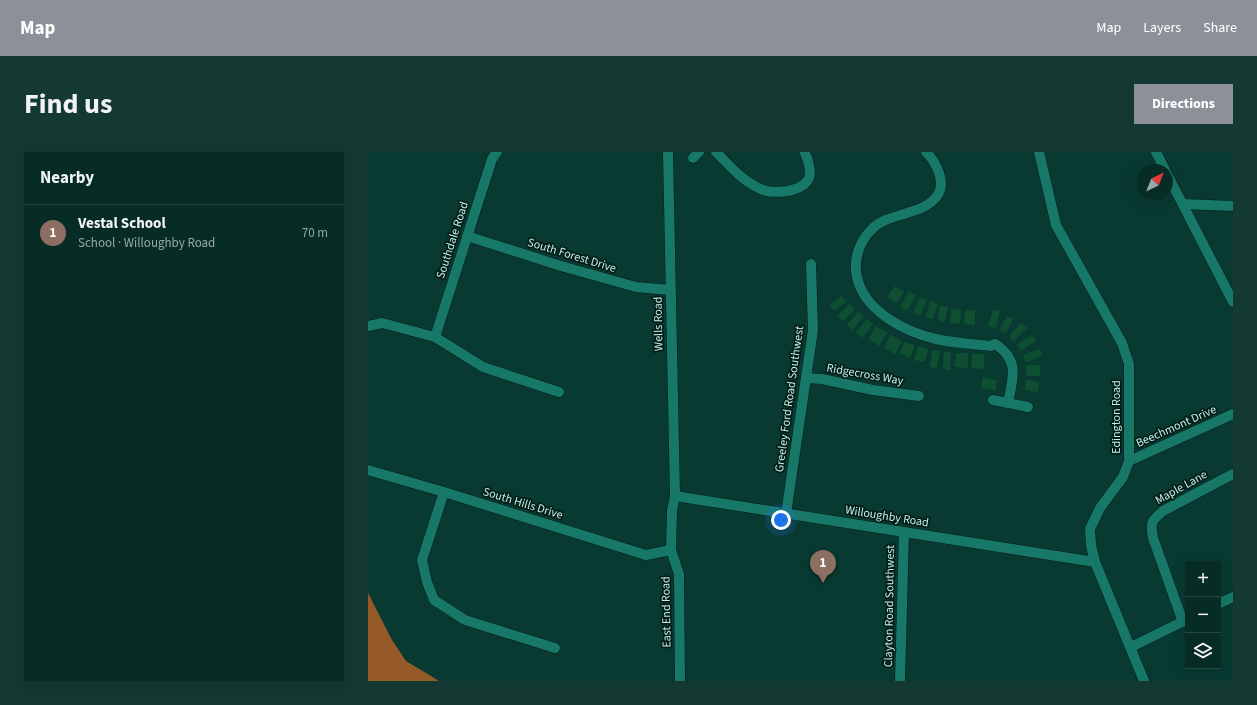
<!DOCTYPE html>
<html lang="en">
<head>
<meta charset="utf-8">
<style>
  :root { --surface:#062c25; --page:#143832; --text:#f1f3f6; --muted:#98a7a7; --line:#274842; --accent:#8c9099 }
  body { margin:0; font-family:"Source Sans 3",sans-serif; background:var(--page); color:var(--text) }
  .controls { position:absolute; right:12px; bottom:12px; display:grid; overflow:hidden; border-radius:0px; box-shadow:0 4px 16px #0002 }
  .controls button { width:36px; height:36px; display:grid; place-items:center; padding:0; border:0; border-bottom:1px solid var(--line); background:var(--surface); color:var(--text); font:20px sans-serif }
  .compass { position:absolute; left:769px; top:12px; width:36px; height:36px; border-radius:50%; background:var(--surface); box-shadow:0 4px 16px #0002; rotate:43deg }
  .you { position:absolute; left:413px; top:368px; width:14px; height:14px; margin:-10px; border:3px solid #fff; border-radius:50%; background:#1a73e8; box-shadow:0 0 0 6px #1a73e833 }
  .badge { display:grid; place-items:center; width:26px; height:26px; border-radius:50%; background:var(--accent); color:#fff; font-size:13px; font-weight:700 }
  .pin { position:absolute; translate:-50% -33px; filter:drop-shadow(0 1px 2px #0008) }
  .pin::after { content:''; position:absolute; top:21px; width:14px; height:12px; background:inherit; clip-path:polygon(0 0,100% 0,50% 100%) }
  .list { margin:0; padding:0; list-style:none }
  h2 { display:flex; justify-content:space-between; align-items:center; height:52px; margin:0; padding:0 16px; font-size:17px }
  h2 small { font-size:13px; font-weight:400; color:var(--muted) }
  .list li { display:grid; grid-template-columns:26px 1fr auto; gap:12px; align-items:center; box-sizing:border-box; height:56px; padding:0 16px; border-top:1px solid var(--line) }
  .list b { display:block; font-size:15px; white-space:nowrap }
  .list p { margin:0; font-size:13px; white-space:nowrap; color:var(--muted) }
  .list em { font-size:13px; font-style:normal; color:var(--muted) }
  .icon { flex:none; width:22px; height:22px; fill:none; stroke:currentColor; stroke-width:2; stroke-linecap:round; stroke-linejoin:round }
  .map { position:relative; flex:none; width:865px; height:529px; overflow:hidden; border-radius:0px }
  header { display:flex; align-items:center; gap:24px; box-sizing:border-box; height:56px; padding:0 20px; background:var(--accent); color:#fff }
  header strong { font-size:19px }
  nav { display:flex; gap:22px; margin-inline-start:auto; font-size:14px }
  .intro { display:flex; align-items:center; justify-content:space-between; box-sizing:border-box; height:96px; padding:0 24px }
  h1 { margin:0; font-size:28px }
  .button { padding:10px 18px; border-radius:0px; background:var(--accent); color:#fff; font-size:14px; font-weight:700 }
  main { display:flex; gap:24px; padding:0 24px }
  aside { flex:1; background:var(--surface); border-radius:0px; box-shadow:0 4px 16px #0002 }
  .map>svg:first-child { display:block }
</style>
</head>
<body>
<header>
<strong>Map</strong>
<nav><a>Map</a><a>Layers</a><a>Share</a></nav>
</header>
<div class="intro"><h1>Find us</h1><a class="button">Directions</a></div>
<main>
<aside>
<h2>Nearby<small></small></h2>
<ul class="list">
<li><span class="badge" style="background:#8d6e63">1</span><div><b>Vestal School</b><p>School · Willoughby Road</p></div><em>70 m</em></li>
</ul>
</aside>
<div class="map">
<svg width="865" height="529" viewBox="0 0 865 529">
  <rect width="100%" height="100%" fill="#083a31"/>
  <polygon fill="#955a27" points="0,441 24,488 38,509 71,529 0,529"/>
  <g fill="#0e4f32">
    <polygon points="527,134 536,140 528,151 519,145"/>
    <polygon points="541,139 548,143 539,159 532,155"/>
    <polygon points="474,144 478,150 466,159 461,153"/>
    <polygon points="552,145 559,148 552,164 545,161"/>
    <polygon points="562,149 570,151 565,167 558,166"/>
    <polygon points="481,152 487,157 475,169 469,164"/>
    <polygon points="572,153 580,155 577,170 570,168"/>
    <polygon points="583,157 593,158 592,172 582,171"/>
    <polygon points="625,157 632,159 628,176 620,174"/>
    <polygon points="597,158 607,159 607,173 596,172"/>
    <polygon points="490,160 496,164 485,178 479,173"/>
    <polygon points="639,164 645,167 638,181 631,178"/>
    <polygon points="499,167 505,172 494,186 488,181"/>
    <polygon points="653,171 659,176 646,189 641,184"/>
    <polygon points="508,174 519,181 511,194 501,187"/>
    <polygon points="522,183 534,189 527,202 516,196"/>
    <polygon points="664,183 668,189 653,199 649,192"/>
    <polygon points="536,190 547,193 542,206 532,202"/>
    <polygon points="550,194 560,197 557,210 546,208"/>
    <polygon points="672,197 674,204 658,210 655,203"/>
    <polygon points="564,198 572,199 569,216 562,215"/>
    <polygon points="576,200 583,200 582,218 575,217"/>
    <polygon points="588,201 600,201 600,216 587,215"/>
    <polygon points="604,202 616,202 616,217 603,216"/>
    <polygon points="658,213 672,213 672,224 659,224"/>
    <polygon points="615,225 629,228 627,238 613,236"/>
    <polygon points="658,228 671,230 670,240 657,238"/>
  </g>
  <g fill="none" stroke-linecap="round" stroke-linejoin="round">
    <defs>
      <g id="minor">
        <polyline points="300,0 307,344 304,358 303,398 311,422 312,529"/>
        <path d="M348,0C362,14 376,31 395,38C403,41 412,40 420,39C444,34 446,22 437,1"/>
        <path d="M558,0C568,10 579,31 569,44C553,65 521,59 503,78C491,90 485,109 489,125C496,159 537,180 568,187C585,191 604,192 622,194L627,192C652,208 645,225 640,251"/>
        <polyline points="671,0 688,73 754,191 761,212 761,309 755,325 732,356 722,377 723,393 727,410 776,529"/>
        <polyline points="788,0 797,18"/>
        <polyline points="325,6 331,0"/>
        <polyline points="799,22 865,150"/>
        <polyline points="815,52 865,54"/>
        <polyline points="99,84 193,114 268,135 302,138"/>
        <polyline points="0,174 14,171 67,185 115,215 191,240"/>
        <polyline points="67,185 124,7 129,0"/>
        <polyline points="438,226 454,227 505,238 551,244"/>
        <polyline points="625,248 660,255"/>
        <polyline points="761,309 865,262"/>
        <polyline points="0,318 76,340 278,403 303,398"/>
        <polyline points="76,340 54,408 59,430 66,448 97,468 187,496"/>
        <polyline points="307,344 727,410"/>
        <polyline points="418,362 445,178 443,112"/>
        <polyline points="850,452 865,445"/>
        <path d="M815,470L785,386C782,371 783,369 795,359L865,322"/>
        <polyline points="763,495 820,467"/>
        <polyline points="532,529 536,380"/>
      </g>
    </defs>
    <use href="#minor" stroke="#031e19" stroke-width="11"/>
    <use href="#minor" stroke="#187868" stroke-width="10"/>
  </g>
  <g text-anchor="middle" stroke-width="3.5" stroke-linejoin="round" paint-order="stroke">
    <g font-size="12" fill="#c5eee4" stroke="#031e19">
      <text transform="translate(84 88) rotate(-72)" y="4">Southdale Road</text>
      <text transform="translate(204 103) rotate(17)" y="4">South Forest Drive</text>
      <text transform="translate(290 172) rotate(-91)" y="4">Wells Road</text>
      <text transform="translate(497 222) rotate(10)" y="4">Ridgecross Way</text>
      <text transform="translate(421 247) rotate(-82)" y="4">Greeley Ford Road Southwest</text>
      <text transform="translate(748 265) rotate(-90)" y="4">Edington Road</text>
      <text transform="translate(808 274) rotate(-24)" y="4">Beechmont Drive</text>
      <text transform="translate(813 335) rotate(-29)" y="4">Maple Lane</text>
      <text transform="translate(155 351) rotate(17)" y="4">South Hills Drive</text>
      <text transform="translate(519 364) rotate(9)" y="4">Willoughby Road</text>
      <text transform="translate(521 454) rotate(-89)" y="4">Clayton Road Southwest</text>
      <text transform="translate(298 460) rotate(-91)" y="4">East End Road</text>
    </g>
  </g>
</svg>
<div class="controls">
<button>+</button>
<button>−</button>
<button><svg class="icon" aria-label="layers" viewBox="0 0 24 24"><path d="M12 4l9 5-9 5-9-5zM3 14l9 5 9-5"/></svg></button>
</div>
<svg class="compass" viewBox="-18 -18 36 36"><path d="M0-13l5 13h-10z" fill="#e53935"/><path d="M0 13l5-13h-10z" fill="#98a7a7"/></svg>
<div class="you"></div>
<div class="pin badge" style="left:455px;top:431px;background:#8d6e63">1</div>
</div>
</main>
</body>
</html>
